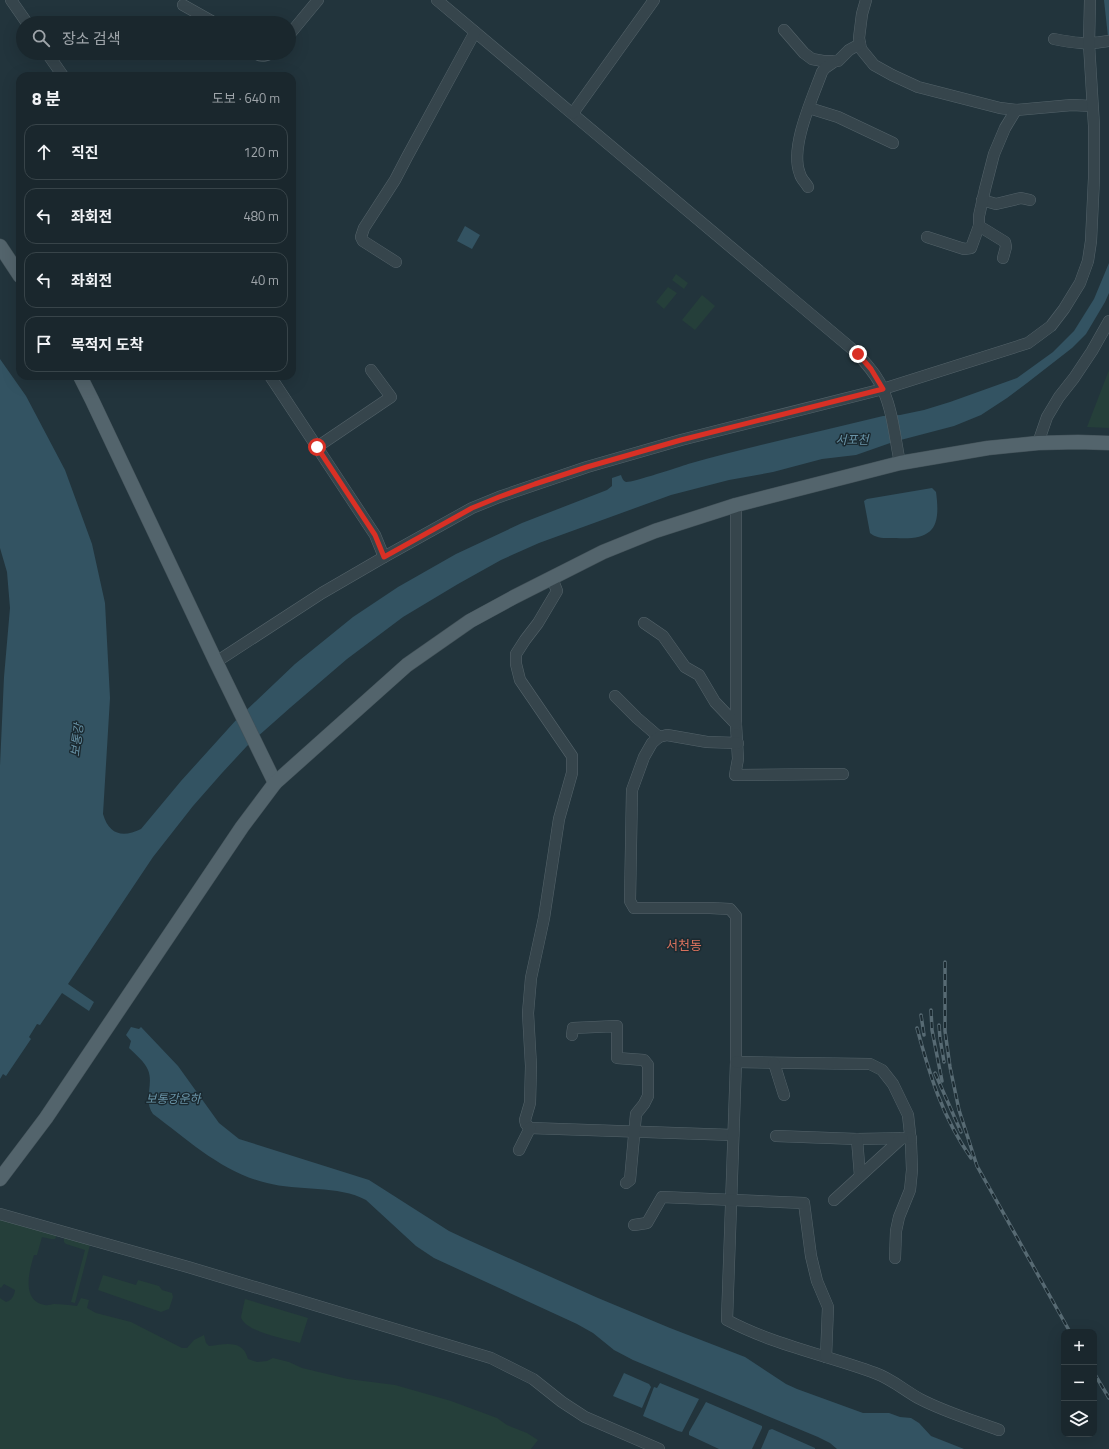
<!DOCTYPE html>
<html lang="ko">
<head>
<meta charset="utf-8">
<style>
  :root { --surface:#1a272d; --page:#232f35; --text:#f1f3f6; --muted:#9fa5aa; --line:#384449 }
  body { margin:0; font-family:"Titillium Web","Noto Sans KR",sans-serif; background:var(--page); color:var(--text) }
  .controls { position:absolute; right:12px; bottom:12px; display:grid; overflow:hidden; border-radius:8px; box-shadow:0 4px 16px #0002 }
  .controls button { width:36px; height:36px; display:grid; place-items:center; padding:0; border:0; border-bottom:1px solid var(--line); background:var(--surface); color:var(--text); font:20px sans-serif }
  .stop { position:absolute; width:12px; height:12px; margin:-9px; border:3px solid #d93025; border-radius:50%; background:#fff }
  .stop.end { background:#d93025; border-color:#fff; box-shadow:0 1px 4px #0008 }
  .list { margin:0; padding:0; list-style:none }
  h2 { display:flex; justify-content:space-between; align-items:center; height:52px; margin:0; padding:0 16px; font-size:17px }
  h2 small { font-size:13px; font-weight:400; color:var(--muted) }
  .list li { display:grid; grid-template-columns:26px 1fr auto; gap:12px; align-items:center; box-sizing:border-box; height:56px; margin:0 8px 8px; padding:0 8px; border:1px solid var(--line); border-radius:12px }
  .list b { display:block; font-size:15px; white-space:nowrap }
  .list em { font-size:13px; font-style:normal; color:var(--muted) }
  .icon { flex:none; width:22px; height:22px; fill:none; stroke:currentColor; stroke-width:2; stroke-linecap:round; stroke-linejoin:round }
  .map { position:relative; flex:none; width:1109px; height:1449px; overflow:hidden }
  .search { position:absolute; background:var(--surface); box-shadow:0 4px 16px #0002; left:16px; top:16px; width:280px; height:44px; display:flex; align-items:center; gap:10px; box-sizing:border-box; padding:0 14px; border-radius:22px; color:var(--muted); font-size:15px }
  .panel { position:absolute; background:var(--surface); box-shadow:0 4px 16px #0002; left:16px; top:72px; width:280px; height:308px; border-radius:12px }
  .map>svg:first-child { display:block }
</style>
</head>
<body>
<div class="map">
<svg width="1109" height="1449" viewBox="0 0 1109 1449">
  <rect width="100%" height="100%" fill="#22343c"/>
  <g fill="#253f3a">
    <polygon points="676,274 688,283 684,289 672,280"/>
    <polygon points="668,287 677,293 664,309 656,302"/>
    <polygon points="702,295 715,306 695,330 682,320"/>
    <polygon points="1109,370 1109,428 1087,427"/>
    <path d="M0,1218L57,1235L55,1239H51L42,1237L37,1255H34C29,1271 21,1301 45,1305C48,1306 51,1304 54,1304C62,1304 69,1305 77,1306L81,1298L89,1300L87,1308L96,1313L131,1322L182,1348H187L194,1340L204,1335L206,1343L209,1346C225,1344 243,1339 248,1359L257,1362L267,1361L273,1358L289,1362L302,1368L348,1379L395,1385L451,1401L497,1418L507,1425L527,1433L538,1440L531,1449H0V1298L6,1302C12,1300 14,1296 15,1290L4,1284L1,1288L0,1287Z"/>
    <polygon points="64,1237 90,1245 75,1303 71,1302 85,1250 66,1244 64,1242"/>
    <polygon points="103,1275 136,1285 138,1280 159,1286 162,1290 172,1293 173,1297 169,1309 161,1312 98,1290"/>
    <path d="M245,1299L308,1318L300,1343C286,1339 245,1332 241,1317Z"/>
  </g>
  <g fill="#335362">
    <polygon points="1104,0 1109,0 1109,46"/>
    <polygon points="465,226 480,235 472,249 457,241"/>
    <path d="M1109,263V293L1105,302L1086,334L1072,348L1027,383L1007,398L981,415L954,426L893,442L856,455L822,459L773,472L729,480L671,495L539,543L501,560L458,584L403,617L347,659L291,707L247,746L222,773L193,806L153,857L68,984L94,1002L89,1011L62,993L40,1025L37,1024L29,1037L31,1039L6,1076L3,1074L0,1079V766L4,677L10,608L7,572L0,548V359L26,396L65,470L92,544L105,603L110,698L103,814C109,835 123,838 141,829L181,781L237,719L295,664L353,617L398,587L456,554L522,523L607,490L612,486V478L621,475C622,478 623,481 626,482C630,483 680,467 688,464C752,446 818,432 883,416L900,415L924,410L950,402L1017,378L1053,352L1074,331L1094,299Z"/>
    <path d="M932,488L936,492C941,528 933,540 896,538C886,538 877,539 870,533L864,501L867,499Z"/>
    <path d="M131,1027L139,1029L141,1027L178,1066L219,1123L239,1139L369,1180L449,1231L466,1239L598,1298L670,1328L745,1357L786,1384L797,1389L863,1413H889L900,1417L911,1418L919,1423L931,1436L964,1449H837L830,1443L818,1437L633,1360L614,1350L593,1333L577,1324L434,1258L416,1246L366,1200C339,1185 297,1191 267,1183C223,1173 188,1140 153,1114C143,1101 154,1084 148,1070C145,1062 135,1054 129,1048L131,1041L126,1035Z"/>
    <polygon points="624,1373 649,1384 651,1387 642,1408 613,1396"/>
    <polygon points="660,1383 699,1399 682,1432 678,1431 643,1416 654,1387 657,1388"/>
    <polygon points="706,1402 762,1426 762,1428 752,1449 719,1449 689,1435 689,1432"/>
    <polygon points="772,1429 815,1448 815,1449 761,1449 769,1430"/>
  </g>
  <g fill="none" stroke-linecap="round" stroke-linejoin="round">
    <defs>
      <g id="minor">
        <polyline points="11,0 27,23"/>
        <path d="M437,0L858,354C867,365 878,376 883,390C893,412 895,439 900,463"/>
        <polyline points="866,0 862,14 859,38 861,49 874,65 892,75 918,87 1000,108 1016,110 1072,105 1092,106"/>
        <polyline points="183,5 215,23"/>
        <polyline points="784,30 804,53 812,59 823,61 838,61 849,50 860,44"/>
        <polyline points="289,35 318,0"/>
        <path d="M1054,39C1073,43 1089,45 1109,41"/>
        <polyline points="47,53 63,76"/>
        <path d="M255,53C261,57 265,57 271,53"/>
        <polyline points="809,108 838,117 893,143"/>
        <polyline points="573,113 654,0"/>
        <path d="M808,187C806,183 801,179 800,174C789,148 813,97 822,72L825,68L835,61"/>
        <polyline points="982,200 996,204 1021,198 1030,200"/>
        <polyline points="979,226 1005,242 1006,247 1003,258"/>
        <polyline points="927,237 964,249 971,248 979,226 979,216 985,189 994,154 1005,128 1016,110"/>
        <polyline points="396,262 363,241 361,237 364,228 395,180 407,157 475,32"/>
        <polyline points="270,376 375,535 384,557"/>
        <polyline points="1038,443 1047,417 1059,397 1074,378 1092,351 1109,321"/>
        <polyline points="317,447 391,397 371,370"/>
        <polyline points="736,505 736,724 738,759 735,775 843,774"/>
        <polyline points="552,578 557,591 538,623 525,640 516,654 516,664 520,680 572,756 572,773 559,819 544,918 531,978 528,1013 531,1066 530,1103 525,1120 526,1124 530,1128 733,1135"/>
        <polyline points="644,623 663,636 685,667 699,675 715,702 736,724"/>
        <polyline points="216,662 322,593 384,557 472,508 499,497 587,467 681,440 883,389 1028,343 1051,326 1064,309 1080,283 1088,261 1091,241 1094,178 1094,126 1089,44 1090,0"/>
        <polyline points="615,696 637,718 659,737"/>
        <path d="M738,743L707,742L667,735L659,737L652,743L644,757L632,790L630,901L634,908H710L730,909L736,916V1062L727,1320C774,1345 826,1355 875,1373C892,1379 905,1391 920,1399C945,1412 972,1420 999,1430"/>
        <polyline points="572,1035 573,1028 617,1026 617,1058 644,1060 648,1065 648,1096 644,1104 636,1114 630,1180 626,1183"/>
        <polyline points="736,1062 870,1064 882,1070 893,1084 908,1115 911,1143 912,1170 910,1190 899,1217 896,1231 895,1258"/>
        <polyline points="774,1063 784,1095"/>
        <polyline points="776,1136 857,1139 911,1138"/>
        <polyline points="857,1139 860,1176"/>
        <polyline points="519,1150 530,1128"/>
        <polyline points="834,1200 902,1138"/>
        <polyline points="0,1214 188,1267 491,1358 533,1379 562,1402 585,1417 659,1449"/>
        <polyline points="634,1225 647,1223 662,1197 804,1203 811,1256 817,1281 828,1307 826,1357"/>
      </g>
      <g id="major">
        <polyline points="0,246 20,276"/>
        <polyline points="80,376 92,400 216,662 275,783"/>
        <polyline points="0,1179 46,1118 242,827 275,783 407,665 470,621 514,597 603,552 655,531 736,505 900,463 988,448 1038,443 1078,442 1109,443"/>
      </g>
    </defs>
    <use href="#minor" stroke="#54636a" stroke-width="12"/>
    <use href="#major" stroke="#425158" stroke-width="15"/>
    <use href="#minor" stroke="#36454c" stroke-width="11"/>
    <use href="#major" stroke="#53646c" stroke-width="14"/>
    <defs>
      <g id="rail">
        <polyline points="945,962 945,1031 950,1067 959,1110 977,1166 1070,1332"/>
        <polyline points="931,1010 932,1030 942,1081"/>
        <polyline points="921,1015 924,1035"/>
        <polyline points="939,1025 940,1038 944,1062"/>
        <path d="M917,1028C930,1076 942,1116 971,1158"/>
        <polyline points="935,1073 961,1132"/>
        <polyline points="1094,1373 1109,1398"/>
      </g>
    </defs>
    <use href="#rail" stroke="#576a73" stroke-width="3.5"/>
    <use href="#rail" stroke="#1b2a31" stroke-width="2" stroke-dasharray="6" stroke-linecap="butt"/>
  </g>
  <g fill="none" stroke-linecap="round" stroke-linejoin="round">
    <polyline stroke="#d93025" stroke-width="5" points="317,447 375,535 384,557 472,508 499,497 535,484 587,467 681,440 883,389 871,369 858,354"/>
  </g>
  <g text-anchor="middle" stroke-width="3" stroke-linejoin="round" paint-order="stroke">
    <g font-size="12" font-style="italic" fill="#6994a8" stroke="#1b2a31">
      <text x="852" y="444">서포천</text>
      <text transform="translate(77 740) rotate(-83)" y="4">보통강</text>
      <text x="173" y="1103">보통강운하</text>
    </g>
    <g font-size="13" fill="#d7715d" stroke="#1b2a31">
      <text x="684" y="950">서천동</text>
    </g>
  </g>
</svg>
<div class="controls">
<button>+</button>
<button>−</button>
<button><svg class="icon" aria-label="layers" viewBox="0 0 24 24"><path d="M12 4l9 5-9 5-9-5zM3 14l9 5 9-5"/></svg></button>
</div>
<div class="stop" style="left:317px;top:447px"></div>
<div class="stop end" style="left:858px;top:354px"></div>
<div class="search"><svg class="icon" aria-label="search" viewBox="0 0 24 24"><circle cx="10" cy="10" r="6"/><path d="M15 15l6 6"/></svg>장소 검색</div>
<section class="panel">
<h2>8 분<small>도보 · 640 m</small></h2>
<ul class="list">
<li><svg class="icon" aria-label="ahead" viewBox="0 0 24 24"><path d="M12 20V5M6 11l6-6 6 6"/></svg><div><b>직진</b></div><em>120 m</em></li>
<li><svg class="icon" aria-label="left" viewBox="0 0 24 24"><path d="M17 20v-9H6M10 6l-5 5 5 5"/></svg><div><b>좌회전</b></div><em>480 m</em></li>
<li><svg class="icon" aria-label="left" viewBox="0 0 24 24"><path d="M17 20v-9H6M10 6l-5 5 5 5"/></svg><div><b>좌회전</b></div><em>40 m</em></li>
<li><svg class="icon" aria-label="arrive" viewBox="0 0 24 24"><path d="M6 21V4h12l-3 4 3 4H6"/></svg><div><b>목적지 도착</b></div></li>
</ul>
</section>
</div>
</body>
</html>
